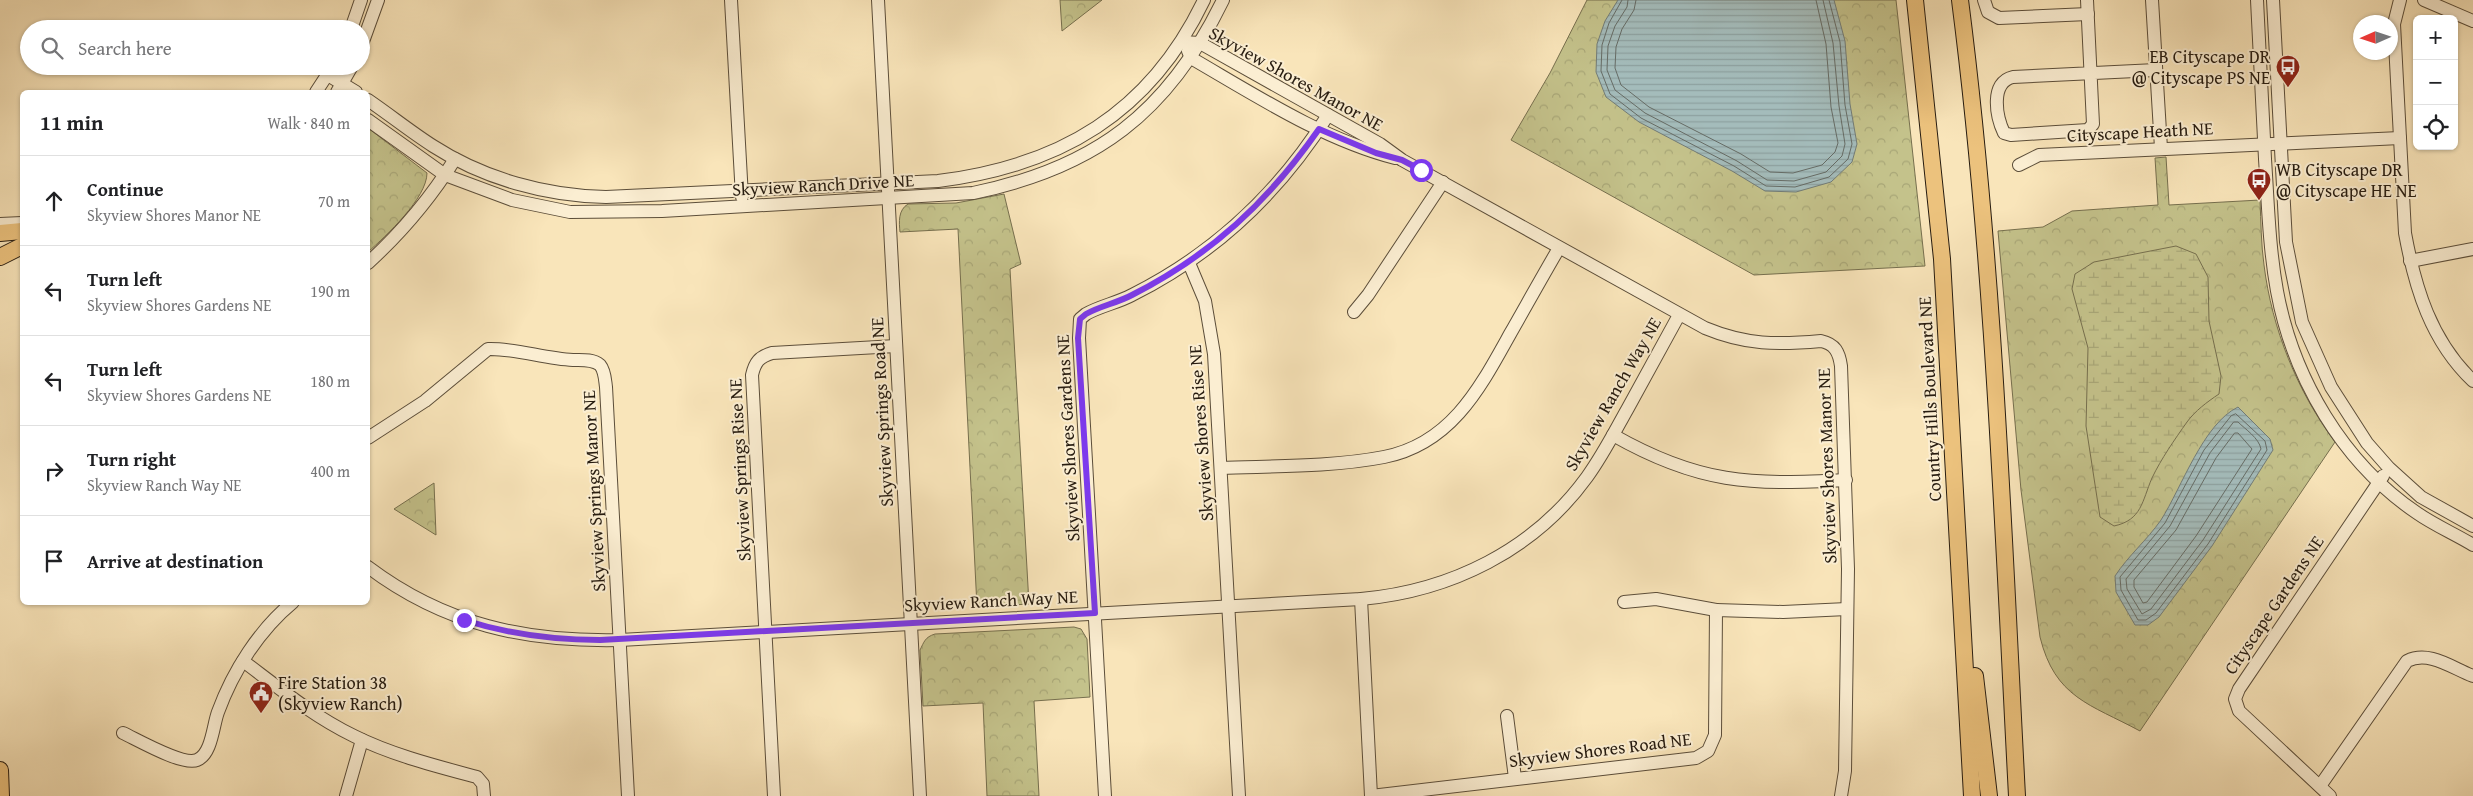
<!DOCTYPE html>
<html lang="en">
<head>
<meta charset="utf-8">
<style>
  :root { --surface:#fff; --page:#f6f6f6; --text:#202124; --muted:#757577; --line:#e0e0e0 }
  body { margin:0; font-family:"Gentium Book Plus",serif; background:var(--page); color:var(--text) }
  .controls { position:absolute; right:15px; top:15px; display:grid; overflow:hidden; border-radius:8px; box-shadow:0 1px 4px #0004 }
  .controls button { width:45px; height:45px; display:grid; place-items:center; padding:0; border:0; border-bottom:1px solid var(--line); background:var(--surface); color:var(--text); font:25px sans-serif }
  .compass { position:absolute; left:2353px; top:15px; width:45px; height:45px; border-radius:50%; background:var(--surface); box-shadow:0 1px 4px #0004; rotate:267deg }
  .stop { position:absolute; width:15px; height:15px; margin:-11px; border:4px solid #7c3aed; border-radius:50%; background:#fff }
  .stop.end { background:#7c3aed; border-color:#fff; box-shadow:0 1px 5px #0008 }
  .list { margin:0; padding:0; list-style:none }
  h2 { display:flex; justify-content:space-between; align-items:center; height:65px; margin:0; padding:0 20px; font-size:21px }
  h2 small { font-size:16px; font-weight:400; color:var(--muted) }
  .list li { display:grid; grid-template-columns:32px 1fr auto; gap:15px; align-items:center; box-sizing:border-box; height:90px; padding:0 20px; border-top:1px solid var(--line) }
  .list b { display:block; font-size:19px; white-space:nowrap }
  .list p { margin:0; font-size:16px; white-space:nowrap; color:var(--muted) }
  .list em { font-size:16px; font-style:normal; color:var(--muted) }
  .icon { flex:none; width:28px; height:28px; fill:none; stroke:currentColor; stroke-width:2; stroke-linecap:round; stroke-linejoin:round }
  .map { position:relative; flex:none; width:2473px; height:796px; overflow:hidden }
  .search { position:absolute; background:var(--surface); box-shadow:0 1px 4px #0004; left:20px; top:20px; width:350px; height:55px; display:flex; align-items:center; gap:12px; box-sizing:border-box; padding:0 18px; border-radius:28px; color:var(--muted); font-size:19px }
  .panel { position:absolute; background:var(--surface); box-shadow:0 1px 4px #0004; left:20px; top:90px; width:350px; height:515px; border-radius:8px }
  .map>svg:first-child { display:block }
</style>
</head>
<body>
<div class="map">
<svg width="2473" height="796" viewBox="0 0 2473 796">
  <defs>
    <pattern id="forest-crowns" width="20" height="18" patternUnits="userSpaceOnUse" patternTransform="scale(1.25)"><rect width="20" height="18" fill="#c4c28b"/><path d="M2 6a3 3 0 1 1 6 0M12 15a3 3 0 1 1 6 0" fill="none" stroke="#a8a677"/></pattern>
    <pattern id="wetland-marsh" width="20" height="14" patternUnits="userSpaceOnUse" patternTransform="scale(1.25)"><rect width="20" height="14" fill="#c4c28b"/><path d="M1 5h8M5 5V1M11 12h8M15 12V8" fill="none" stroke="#a8a677"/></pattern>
    <pattern id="water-rules" width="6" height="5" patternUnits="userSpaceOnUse" patternTransform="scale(1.25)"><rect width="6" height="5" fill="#a4bcbb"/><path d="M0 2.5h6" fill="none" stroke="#8da1a0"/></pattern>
  </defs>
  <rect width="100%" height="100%" fill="#f9e5ba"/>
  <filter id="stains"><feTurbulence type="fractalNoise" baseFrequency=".004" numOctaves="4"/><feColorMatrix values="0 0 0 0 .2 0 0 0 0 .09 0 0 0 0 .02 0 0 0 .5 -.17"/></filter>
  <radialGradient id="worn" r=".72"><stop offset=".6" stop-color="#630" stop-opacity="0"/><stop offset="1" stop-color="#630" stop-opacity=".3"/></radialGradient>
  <g fill="url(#forest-crowns)" stroke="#766f4e">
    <polygon points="1060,0 1102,0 1062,31"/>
    <polygon points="1587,0 1896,0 1925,266 1754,275 1511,140 1550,73"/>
    <path d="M368,128L427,173C427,198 386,236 368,252Z"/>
    <path d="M2166,157L2169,205L2260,200C2261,222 2261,244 2264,265C2272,329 2297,391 2335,442L2140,731C2090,704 2055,698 2040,637L2021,490L1998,231L2043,227L2072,211L2158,205L2155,158Z"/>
    <path d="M1004,194L1021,264L1010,269L1029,604L977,607L958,229L900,232C899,222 898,210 908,204L956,203Z"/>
    <polygon points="434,483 436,535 394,509"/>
    <path d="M1074,627L1081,629L1087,639L1090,697L1034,701L1039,796H987L983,703L923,706L920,650C924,642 925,637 935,634Z"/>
  </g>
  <path fill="url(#wetland-marsh)" stroke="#766f4e" d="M2176,246L2196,254L2208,277L2209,321L2221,376L2219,394C2207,402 2195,411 2187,422C2175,439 2161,459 2152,478C2142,501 2142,520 2114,526L2100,517L2086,426L2088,348L2072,289L2075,274L2094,262Z"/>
  <g fill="url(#water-rules)" stroke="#727c77">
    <polygon points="1618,0 1834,0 1845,41 1850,104 1857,144 1852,162 1831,182 1796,192 1765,191 1732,171 1639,122 1606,97 1596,72 1597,44 1605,21"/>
    <path d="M2238,407L2270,439L2273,450L2212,546L2159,617L2148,625H2135L2116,592L2115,576C2128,556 2147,540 2161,520C2182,487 2203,424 2238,407Z"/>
  </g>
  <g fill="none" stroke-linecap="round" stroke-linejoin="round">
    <g stroke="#666c66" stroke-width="1">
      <polyline points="1622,0 1609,23 1602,45 1601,71 1610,94 1641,118 1734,166 1766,186 1795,187 1829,177 1848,159 1852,144 1845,105 1840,42 1829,0"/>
      <polyline points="1628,0 1627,7 1615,26 1608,46 1607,70 1615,90 1645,113 1737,161 1767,180 1794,181 1826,172 1842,156 1845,144 1839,106 1833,43 1823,0"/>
      <polyline points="1636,0 1634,10 1622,29 1616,47 1615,68 1621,85 1649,107 1741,154 1770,172 1793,173 1822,165 1835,152 1838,143 1831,107 1826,44 1816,0"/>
      <polygon points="2236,414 2265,441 2267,450 2208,544 2156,613 2146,620 2138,620 2121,590 2120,577 2165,523 2204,450 2231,416"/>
      <path d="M2234,422H2238C2245,429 2259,438 2261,449L2203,540L2151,609L2142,614L2127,589L2126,579L2170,526L2210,453Z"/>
      <polygon points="2235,433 2238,433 2252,449 2196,536 2147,602 2143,603 2134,587 2134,580 2176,530 2216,458"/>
    </g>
    <defs>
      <g id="minor">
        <polyline points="731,0 742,197"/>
        <polyline points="878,0 920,796"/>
        <polyline points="1984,0 1988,12 1999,18 2088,14"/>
        <path d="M2087,0L2093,124L2088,130L2011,135L2004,133C1996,116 1990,82 2013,77L2156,70"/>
        <polyline points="2152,0 2161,148"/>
        <path d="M2257,0C2260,53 2262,106 2265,159C2268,203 2269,247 2277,291C2293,378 2343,463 2417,513C2434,525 2455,534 2473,545"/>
        <polyline points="2273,0 2286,242 2302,322 2331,387 2367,443 2389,468 2421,497 2473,526"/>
        <path d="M2400,0L2394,24L2405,233C2415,288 2431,341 2473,381"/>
        <polyline points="2424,0 2473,21"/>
        <polyline points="351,29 361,0"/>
        <path d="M1182,42L1200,43L1380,144L1402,160L1705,328C1746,345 1777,345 1821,341C1835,344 1839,352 1841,366L1848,569L1845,771L1841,796"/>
        <polyline points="361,47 378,0"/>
        <path d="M1188,51L1191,58C1255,95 1322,139 1395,158"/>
        <polyline points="328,75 356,92"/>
        <polyline points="316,92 333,66"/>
        <polyline points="337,92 352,66"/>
        <path d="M368,100C390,115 411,132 433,146C484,179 547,196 606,197L938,181C1060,166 1150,113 1204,0"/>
        <path d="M368,120L445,175L512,200L570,212L662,211L973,193C1095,168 1168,113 1223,0"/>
        <polyline points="2019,165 2039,155 2400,138"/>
        <polyline points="0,224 22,223"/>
        <polyline points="2410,261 2473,249"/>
        <path d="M368,263C402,232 430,199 455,159"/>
        <polyline points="1189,263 1205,301 1214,354 1239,796"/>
        <polyline points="1354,312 1368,295 1443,182"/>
        <path d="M1613,435C1699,484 1750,485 1846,480"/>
        <path d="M368,438L425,401L488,349C515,348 545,359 573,360C582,360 593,359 600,365C605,371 605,380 606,387L628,796"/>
        <path d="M1221,468C1274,466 1332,467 1384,457C1451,444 1480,388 1510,334C1526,306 1542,277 1559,248"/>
        <path d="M368,567C445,625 526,642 620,640L1361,599C1451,591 1534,550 1587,477C1603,455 1615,431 1628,408C1645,377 1662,346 1679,315"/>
        <polyline points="1361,599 1371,796"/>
        <polyline points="1624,602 1656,599 1716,610"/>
        <path d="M243,661C279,688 313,716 354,736C392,755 436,766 477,777L483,784L484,796"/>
        <polyline points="1507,716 1515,778"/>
        <path d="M123,733C138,740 183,766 197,760C212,754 213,725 218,712C233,671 259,630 293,602"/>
        <path d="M2320,786L2407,661C2429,650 2452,668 2473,676"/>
        <polyline points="346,796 362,740"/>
        <path d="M774,796L752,375C755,362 759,357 772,353L896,346"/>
        <path d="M1105,796L1079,338L1080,319L1086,314C1100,306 1117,303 1132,295C1214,254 1279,193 1328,115"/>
        <polyline points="1371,796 1696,758 1708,751 1715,735 1716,610 1783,612 1847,609"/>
        <polyline points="2330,796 2239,711 2235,699 2239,689 2383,476"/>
      </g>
      <g id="major">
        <polyline points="1915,0 1942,259 1972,796"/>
        <path d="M1960,0C1994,264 2003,530 2017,796"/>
        <polyline points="0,233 22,231"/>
        <polyline points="0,257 22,246"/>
        <polyline points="1975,676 1989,796"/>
        <polyline points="0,770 1,796"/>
      </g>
    </defs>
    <use href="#minor" stroke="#5c4e3a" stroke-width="14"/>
    <use href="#major" stroke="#271c10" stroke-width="18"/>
    <use href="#minor" stroke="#fbeed2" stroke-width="12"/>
    <use href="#major" stroke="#ecc27d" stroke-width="16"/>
  </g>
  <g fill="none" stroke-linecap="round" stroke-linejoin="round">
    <path stroke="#7c3aed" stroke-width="6" d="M464,620C508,634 553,640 600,640L1095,613L1078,338L1080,319L1086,314C1100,306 1117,303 1132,295C1211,255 1268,202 1319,129L1376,153L1402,160L1421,170"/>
  </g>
  <defs>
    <symbol id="bus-pin" viewBox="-11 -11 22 30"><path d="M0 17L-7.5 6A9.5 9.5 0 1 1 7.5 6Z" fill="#8f2418" stroke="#fbeed2"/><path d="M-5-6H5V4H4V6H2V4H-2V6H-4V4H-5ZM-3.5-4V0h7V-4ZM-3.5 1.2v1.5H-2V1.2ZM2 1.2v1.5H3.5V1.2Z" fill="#fff"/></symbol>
    <symbol id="civic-pin" viewBox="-11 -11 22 30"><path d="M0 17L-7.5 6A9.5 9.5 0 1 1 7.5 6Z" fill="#8f2418" stroke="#fbeed2"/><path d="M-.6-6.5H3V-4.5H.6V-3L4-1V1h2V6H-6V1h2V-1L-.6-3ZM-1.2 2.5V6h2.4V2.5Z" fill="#fff"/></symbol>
  </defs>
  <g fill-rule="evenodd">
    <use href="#bus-pin" x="2274" y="53" width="28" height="38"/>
    <use href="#bus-pin" x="2245" y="166" width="28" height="38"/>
    <use href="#civic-pin" x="247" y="679" width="28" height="38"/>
  </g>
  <g text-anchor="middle" stroke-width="4" stroke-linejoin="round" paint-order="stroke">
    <g font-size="18" fill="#271c10" stroke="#fbeed2" text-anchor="start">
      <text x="2270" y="63" text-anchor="end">EB Cityscape DR<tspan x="2270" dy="21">@ Cityscape PS NE</tspan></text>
      <text x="2276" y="176">WB Cityscape DR<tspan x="2276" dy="21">@ Cityscape HE NE</tspan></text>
      <text x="278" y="689">Fire Station 38<tspan x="278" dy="21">(Skyview Ranch)</tspan></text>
    </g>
    <g font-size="18" fill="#271c10" stroke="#fbeed2">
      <text transform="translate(1296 79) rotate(29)" y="6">Skyview Shores Manor NE</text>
      <text transform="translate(2140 132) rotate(-3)" y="6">Cityscape Heath NE</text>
      <text transform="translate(823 185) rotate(-3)" y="6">Skyview Ranch Drive NE</text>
      <text transform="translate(1613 394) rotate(-60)" y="6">Skyview Ranch Way NE</text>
      <text transform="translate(1930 399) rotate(-93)" y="6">Country Hills Boulevard NE</text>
      <text transform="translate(882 412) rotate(-93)" y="6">Skyview Springs Road NE</text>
      <text transform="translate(1201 433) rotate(-94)" y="6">Skyview Shores Rise NE</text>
      <text transform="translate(1068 438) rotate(-93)" y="6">Skyview Shores Gardens NE</text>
      <text transform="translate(1827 466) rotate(-92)" y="6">Skyview Shores Manor NE</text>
      <text transform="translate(740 470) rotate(-93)" y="6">Skyview Springs Rise NE</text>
      <text transform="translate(594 491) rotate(-93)" y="6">Skyview Springs Manor NE</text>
      <text transform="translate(991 601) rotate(-3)" y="6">Skyview Ranch Way NE</text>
      <text transform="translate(2274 605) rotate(-56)" y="6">Cityscape Gardens NE</text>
      <text transform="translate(1600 750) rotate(-7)" y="6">Skyview Shores Road NE</text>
    </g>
  </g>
  <rect width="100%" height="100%" filter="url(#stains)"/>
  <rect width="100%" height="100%" fill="url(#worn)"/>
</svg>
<div class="controls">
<button>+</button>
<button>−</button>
<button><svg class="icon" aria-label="locate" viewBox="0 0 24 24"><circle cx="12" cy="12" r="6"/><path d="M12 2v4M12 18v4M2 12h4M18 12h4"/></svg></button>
</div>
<svg class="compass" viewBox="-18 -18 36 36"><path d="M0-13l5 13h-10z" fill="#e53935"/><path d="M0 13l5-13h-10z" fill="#757577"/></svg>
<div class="stop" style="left:1421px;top:170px"></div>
<div class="stop end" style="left:464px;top:620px"></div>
<div class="search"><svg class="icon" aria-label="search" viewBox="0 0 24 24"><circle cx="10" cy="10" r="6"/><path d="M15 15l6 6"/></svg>Search here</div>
<section class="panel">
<h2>11 min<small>Walk · 840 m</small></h2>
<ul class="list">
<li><svg class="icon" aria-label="ahead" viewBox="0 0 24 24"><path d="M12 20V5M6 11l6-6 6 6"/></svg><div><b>Continue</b><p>Skyview Shores Manor NE</p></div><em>70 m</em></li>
<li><svg class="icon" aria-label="left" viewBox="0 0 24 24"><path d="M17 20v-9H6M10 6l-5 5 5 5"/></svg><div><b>Turn left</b><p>Skyview Shores Gardens NE</p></div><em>190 m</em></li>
<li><svg class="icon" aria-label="left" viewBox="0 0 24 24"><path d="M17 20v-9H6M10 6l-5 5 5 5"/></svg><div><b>Turn left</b><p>Skyview Shores Gardens NE</p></div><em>180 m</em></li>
<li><svg class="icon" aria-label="right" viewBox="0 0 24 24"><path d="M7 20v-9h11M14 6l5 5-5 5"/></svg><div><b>Turn right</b><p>Skyview Ranch Way NE</p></div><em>400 m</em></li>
<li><svg class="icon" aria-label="arrive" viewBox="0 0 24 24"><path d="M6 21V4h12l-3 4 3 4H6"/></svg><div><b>Arrive at destination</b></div></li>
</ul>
</section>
</div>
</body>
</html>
